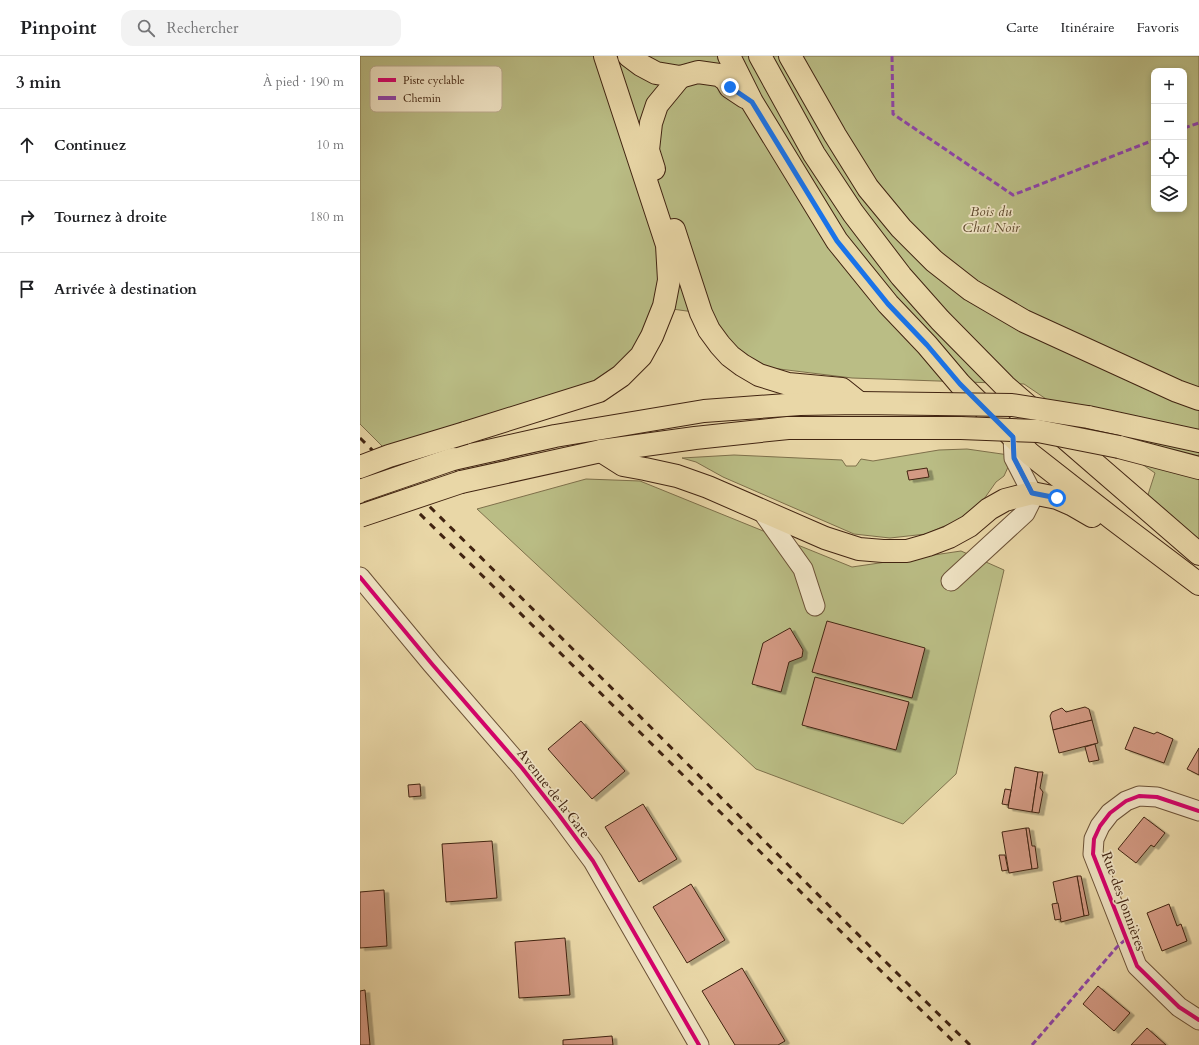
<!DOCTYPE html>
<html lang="fr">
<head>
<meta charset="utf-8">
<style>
  :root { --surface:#fff; --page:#f2f2f2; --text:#202124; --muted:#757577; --line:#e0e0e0 }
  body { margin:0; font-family:Cardo,serif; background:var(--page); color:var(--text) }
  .controls { position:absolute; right:12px; top:12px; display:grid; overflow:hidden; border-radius:8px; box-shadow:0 2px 6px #0003 }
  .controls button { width:36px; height:36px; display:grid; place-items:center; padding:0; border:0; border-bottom:1px solid var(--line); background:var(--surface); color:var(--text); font:20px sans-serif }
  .stop { position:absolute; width:12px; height:12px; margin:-9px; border:3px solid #1a73e8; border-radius:50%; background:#fff }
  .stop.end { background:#1a73e8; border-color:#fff; box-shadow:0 1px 4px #0008 }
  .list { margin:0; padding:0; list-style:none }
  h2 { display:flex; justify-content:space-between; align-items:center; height:52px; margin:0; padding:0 16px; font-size:17px }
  h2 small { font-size:13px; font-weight:400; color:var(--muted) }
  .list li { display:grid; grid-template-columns:26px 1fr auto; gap:12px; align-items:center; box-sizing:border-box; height:72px; padding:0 16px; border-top:1px solid var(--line) }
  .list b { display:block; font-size:15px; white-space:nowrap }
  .list em { font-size:13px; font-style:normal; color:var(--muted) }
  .icon { flex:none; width:22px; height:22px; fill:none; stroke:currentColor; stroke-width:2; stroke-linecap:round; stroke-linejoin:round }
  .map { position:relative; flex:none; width:839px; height:989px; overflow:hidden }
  header { display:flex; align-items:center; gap:24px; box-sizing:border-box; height:56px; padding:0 20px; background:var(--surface); border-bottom:1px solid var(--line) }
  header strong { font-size:19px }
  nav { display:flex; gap:22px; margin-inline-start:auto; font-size:14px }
  .search { width:280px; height:36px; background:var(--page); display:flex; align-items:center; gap:10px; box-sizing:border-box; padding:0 14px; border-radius:12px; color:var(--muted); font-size:15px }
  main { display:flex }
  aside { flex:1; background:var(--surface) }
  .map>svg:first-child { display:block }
</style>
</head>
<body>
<header>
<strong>Pinpoint</strong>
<div class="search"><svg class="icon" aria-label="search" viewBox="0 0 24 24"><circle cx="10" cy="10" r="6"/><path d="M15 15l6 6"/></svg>Rechercher</div>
<nav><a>Carte</a><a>Itinéraire</a><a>Favoris</a></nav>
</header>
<main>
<aside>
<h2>3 min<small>À pied · 190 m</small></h2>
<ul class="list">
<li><svg class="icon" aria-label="ahead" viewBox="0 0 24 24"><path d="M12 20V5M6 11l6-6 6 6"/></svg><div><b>Continuez</b></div><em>10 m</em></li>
<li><svg class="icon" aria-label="right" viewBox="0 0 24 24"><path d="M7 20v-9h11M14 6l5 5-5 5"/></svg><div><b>Tournez à droite</b></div><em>180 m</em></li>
<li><svg class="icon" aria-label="arrive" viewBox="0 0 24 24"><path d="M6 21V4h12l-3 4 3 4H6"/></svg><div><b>Arrivée à destination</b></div></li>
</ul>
</aside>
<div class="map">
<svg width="839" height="989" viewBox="0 0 839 989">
  <defs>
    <filter id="shadow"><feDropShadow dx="4.5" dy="2.5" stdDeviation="0" flood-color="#0004"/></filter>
  </defs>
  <rect width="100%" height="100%" fill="#e9d7a7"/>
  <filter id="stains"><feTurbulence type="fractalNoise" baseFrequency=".005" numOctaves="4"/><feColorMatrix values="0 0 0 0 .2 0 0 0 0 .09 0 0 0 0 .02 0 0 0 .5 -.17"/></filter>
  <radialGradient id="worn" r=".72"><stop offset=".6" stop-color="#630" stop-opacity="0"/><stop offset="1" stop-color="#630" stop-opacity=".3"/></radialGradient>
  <g fill="#babd85" stroke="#7e704b" fill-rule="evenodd">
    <path d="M0,0H839V487L784,451L795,417L664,328L492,322L403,311L385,303L349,258L297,251L274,296L239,327L23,391L0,368ZM794,15H824V153H794Z"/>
    <polygon points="607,393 649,399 649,409 644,420 636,426 624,443 611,455 596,465 566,478 530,482 494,478 363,421 336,406 322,402 374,399 482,404 486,410 496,410 501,403 513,405 579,394"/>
    <polygon points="226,423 280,425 492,511 601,495 644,514 596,718 543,768 396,713 117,453"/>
  </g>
  <g fill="#d39983" stroke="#412411" filter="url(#shadow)">
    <polygon points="567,412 569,421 549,424 547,415"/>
    <polygon points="467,565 565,592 552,642 452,616"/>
    <polygon points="430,572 443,594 442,601 429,606 421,636 392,628 403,587"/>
    <polygon points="455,621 549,646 536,694 442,669"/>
    <polygon points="725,651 729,653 732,664 693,674 690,660 692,656 702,652 706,656"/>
    <polygon points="732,664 738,687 699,697 693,674"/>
    <polygon points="221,665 265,715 232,743 188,693"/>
    <polygon points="774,671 794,678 797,676 813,683 804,707 765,693"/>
    <polygon points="735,688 739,704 729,706 725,691"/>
    <polygon points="839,692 839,719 827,713"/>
    <polygon points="655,711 678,716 672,756 648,752"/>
    <polygon points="678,716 683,716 680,732 683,736 679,757 672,756"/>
    <polygon points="60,728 61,740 49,741 48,729"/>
    <polygon points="645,733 651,734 648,749 642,748"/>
    <polygon points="283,748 317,803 279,826 245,771"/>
    <polygon points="784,761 805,777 794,791 791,789 776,807 758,793"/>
    <polygon points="666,772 672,813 649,817 642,776"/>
    <polygon points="666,772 669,772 672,790 675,790 678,812 672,813"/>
    <polygon points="132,785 137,842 86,846 82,788"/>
    <polygon points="639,799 645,799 648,814 642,815"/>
    <polygon points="717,820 721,820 729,859 724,860"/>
    <polygon points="717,820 724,860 701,866 693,826"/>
    <polygon points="331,828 365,884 327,907 293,851"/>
    <polygon points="24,834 27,890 0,892 0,836"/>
    <polygon points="698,847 701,863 695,864 692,848"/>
    <polygon points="809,848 817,870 821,868 827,885 802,895 787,857"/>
    <polygon points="205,882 210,939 159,942 155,886"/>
    <polygon points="382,912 425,985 418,989 375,989 342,935"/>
    <polygon points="738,930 770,957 754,975 723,948"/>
    <polygon points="5,934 10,989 0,989 0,935"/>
    <polygon points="787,972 806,989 771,989"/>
    <polygon points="252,980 253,989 203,989 203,984"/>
  </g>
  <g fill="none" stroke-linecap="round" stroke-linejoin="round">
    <defs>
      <g id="minor">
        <polyline points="401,454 443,513 455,550"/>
        <polyline points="0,521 72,608 162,712 199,759 233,805 339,989"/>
        <polyline points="591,525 665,457 671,445 672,437 654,402 653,381"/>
        <polyline points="839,755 797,741 779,740 766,745 750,757 740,770 734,783 733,798 777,910 819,951 839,964"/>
      </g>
      <g id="major">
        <polyline points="269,0 281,9 296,17 320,21 338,16 359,19 366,24 370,31 385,41"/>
        <polyline points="369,0 392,46 477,185 528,248 567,289 600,328 670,398 753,463 839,528"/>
        <polyline points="400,0 454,98 493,157 541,220 580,264 645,330 839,498"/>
        <polyline points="672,437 697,442 713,449 732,460"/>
      </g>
      <g id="highway">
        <polyline points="430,0 475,79 508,132 541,172 574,205 611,234 664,265 817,335 839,343"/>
        <polyline points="294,113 288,94 291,67 297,49 320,21"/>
        <polyline points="314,174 341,257 349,274 360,289 370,300 382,309 399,319 428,328 482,333 497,345"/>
        <polyline points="728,361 839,385"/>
        <polyline points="105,377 239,335 261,320 281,300 292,280 304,250 309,224 307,189 245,0"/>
        <polyline points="759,391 839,412"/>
        <polyline points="241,395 263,409 285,413 317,420 348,431 465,482 499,493 523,495 547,495 568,489 589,481 609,470 629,453 645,444 672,437"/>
        <polyline points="93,403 195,380 344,355 440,348 499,347 577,348"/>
        <polyline points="101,426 241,395 335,382 428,372 601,372"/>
      </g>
    </defs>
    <use href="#minor" stroke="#6b5136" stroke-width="21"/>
    <use href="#major" stroke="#412411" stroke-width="24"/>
    <use href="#highway" stroke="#412411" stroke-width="24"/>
    <use href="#minor" stroke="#f1e5c6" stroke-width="19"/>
    <use href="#major" stroke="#e9d7a7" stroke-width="22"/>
    <use href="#highway" stroke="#e9d7a7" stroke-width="22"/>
    <g stroke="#412411" stroke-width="3" stroke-dasharray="7 7" stroke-linecap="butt">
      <path d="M0,382C205,583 405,788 610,989"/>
      <path d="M0,399C200,595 396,794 597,989"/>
    </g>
    <defs>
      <g id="highway-bridge">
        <polyline points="577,348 652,349 728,361"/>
        <polyline points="601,372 678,375 759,391"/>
        <polyline points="0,411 29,400 105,377"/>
        <polyline points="0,435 93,403"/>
        <polyline points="0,460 101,426"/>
      </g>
    </defs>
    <use href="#highway-bridge" stroke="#412411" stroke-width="24" stroke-linecap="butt"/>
    <use href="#highway-bridge" stroke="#e9d7a7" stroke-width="22"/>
    <g stroke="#8e44ad" stroke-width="3" stroke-dasharray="6 3" stroke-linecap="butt">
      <polyline points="532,0 533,58 653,139 794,84"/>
      <polyline points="824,72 839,67"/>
      <polyline points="672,989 757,891 766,883"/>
    </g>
    <defs>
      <g id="cycleway">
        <polyline points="653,381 654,402 672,437"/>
        <polyline points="0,521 72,608 162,712 199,759 233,805 339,989"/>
        <polyline points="839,755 797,741 779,740 766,745 750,757 740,770 734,783 733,798 777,910 819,951 839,964"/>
      </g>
    </defs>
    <use href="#cycleway" stroke="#f1e5c6" stroke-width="6"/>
    <use href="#cycleway" stroke="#d6006c" stroke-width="4"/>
  </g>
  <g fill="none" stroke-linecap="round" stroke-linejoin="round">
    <polyline stroke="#1a73e8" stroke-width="5" points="370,31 392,46 477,185 528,248 567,289 600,328 653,381 654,402 672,437 697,442"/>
  </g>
  <g text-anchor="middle" stroke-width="3.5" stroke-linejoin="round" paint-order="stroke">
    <g font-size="14" font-style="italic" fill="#5f4a2e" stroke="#f1e5c6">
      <text x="631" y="160">Bois du<tspan x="631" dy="16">Chat Noir</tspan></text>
    </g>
    <g font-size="14" fill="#412411" stroke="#f1e5c6">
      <text transform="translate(194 737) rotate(52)" y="5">Avenue de la Gare</text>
      <text transform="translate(764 845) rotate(70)" y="5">Rue des Jonnières</text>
    </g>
  </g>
  <rect x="10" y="10" width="132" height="46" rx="6" fill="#f1e5c6" stroke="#bcab90" stroke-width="1"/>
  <rect x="18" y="22" width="18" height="4" fill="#d6006c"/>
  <rect x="18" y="40" width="18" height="4" fill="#8e44ad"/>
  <g font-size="11" fill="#412411">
    <text x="43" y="28">Piste cyclable</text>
    <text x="43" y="46">Chemin</text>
  </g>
  <rect width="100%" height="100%" filter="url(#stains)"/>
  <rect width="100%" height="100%" fill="url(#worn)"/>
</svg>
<div class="controls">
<button>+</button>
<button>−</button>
<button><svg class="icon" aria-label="locate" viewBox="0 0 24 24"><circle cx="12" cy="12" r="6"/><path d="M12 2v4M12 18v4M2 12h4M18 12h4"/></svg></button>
<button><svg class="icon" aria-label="layers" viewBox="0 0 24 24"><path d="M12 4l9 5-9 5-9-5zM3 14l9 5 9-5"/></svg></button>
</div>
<div class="stop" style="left:697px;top:442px"></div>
<div class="stop end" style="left:370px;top:31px"></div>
</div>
</main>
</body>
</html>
